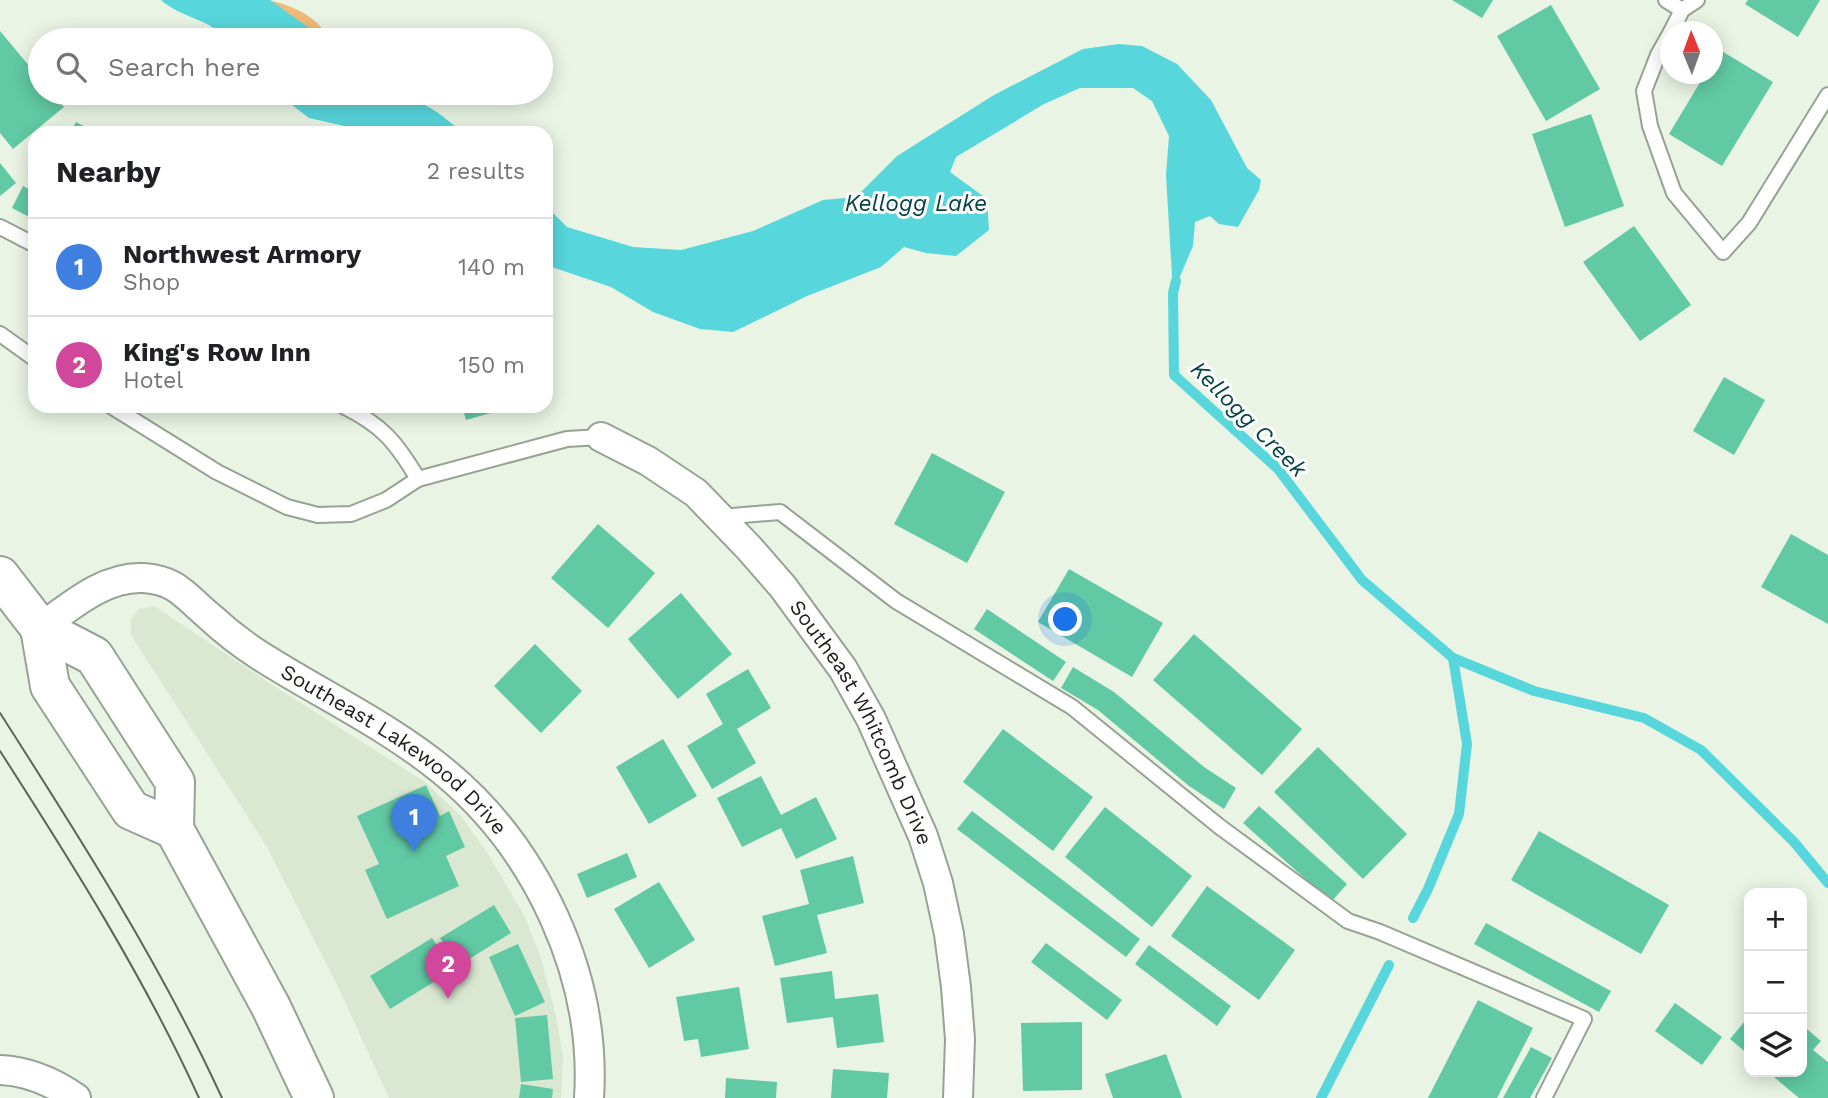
<!DOCTYPE html>
<html lang="en">
<head>
<meta charset="utf-8">
<style>
  :root { --surface:#fff; --page:#f2f2f2; --text:#202124; --muted:#757577; --line:#e0e0e0; --accent:#0f766e }
  body { margin:0; font-family:"Work Sans",sans-serif; background:var(--page); color:var(--text) }
  .controls { position:absolute; right:21px; bottom:21px; display:grid; overflow:hidden; border-radius:14px; box-shadow:0 4px 18px #0003 }
  .controls button { width:63px; height:63px; display:grid; place-items:center; padding:0; border:0; border-bottom:2px solid var(--line); background:var(--surface); color:var(--text); font:35px sans-serif }
  .compass { position:absolute; left:1660px; top:21px; width:63px; height:63px; border-radius:50%; background:var(--surface); box-shadow:0 4px 18px #0003; rotate:359deg }
  .you { position:absolute; left:1066px; top:620px; width:24px; height:24px; margin:-18px; border:5px solid #fff; border-radius:50%; background:#1a73e8; box-shadow:0 0 0 10px #1a73e833 }
  .badge { display:grid; place-items:center; width:46px; height:46px; border-radius:50%; background:var(--accent); color:#fff; font-size:23px; font-weight:700 }
  .pin { position:absolute; translate:-50% -58px; filter:drop-shadow(0 2px 4px #0008) }
  .pin::after { content:''; position:absolute; top:37px; width:24px; height:21px; background:inherit; clip-path:polygon(0 0,100% 0,50% 100%) }
  .list { margin:0; padding:0; list-style:none }
  h2 { display:flex; justify-content:space-between; align-items:center; height:91px; margin:0; padding:0 28px; font-size:30px }
  h2 small { font-size:23px; font-weight:400; color:var(--muted) }
  .list li { display:grid; grid-template-columns:46px 1fr auto; gap:21px; align-items:center; box-sizing:border-box; height:98px; padding:0 28px; border-top:2px solid var(--line) }
  .list b { display:block; font-size:26px; white-space:nowrap }
  .list p { margin:0; font-size:23px; white-space:nowrap; color:var(--muted) }
  .list em { font-size:23px; font-style:normal; color:var(--muted) }
  .icon { flex:none; width:38px; height:38px; fill:none; stroke:currentColor; stroke-width:2; stroke-linecap:round; stroke-linejoin:round }
  .map { position:relative; flex:none; width:1828px; height:1098px; overflow:hidden }
  .search { position:absolute; background:var(--surface); box-shadow:0 4px 18px #0003; left:28px; top:28px; width:525px; height:77px; display:flex; align-items:center; gap:18px; box-sizing:border-box; padding:0 24px; border-radius:38px; color:var(--muted); font-size:26px }
  .panel { position:absolute; background:var(--surface); box-shadow:0 4px 18px #0003; left:28px; top:126px; width:525px; height:287px; border-radius:21px }
  .map>svg:first-child { display:block }
</style>
</head>
<body>
<div class="map">
<svg width="1828" height="1098" viewBox="0 0 1828 1098">
  <rect width="100%" height="100%" fill="#e9f4e4"/>
  <polygon fill="#dae8d2" points="154,606 274,686 425,782 461,816 488,854 524,915 540,955 555,1011 563,1057 561,1098 389,1098 338,987 267,847 131,635 131,619 139,609"/>
  <path fill="#f1ba78" d="M269,0C292,6 319,16 329,40H274Z"/>
  <g fill="#57d6dc">
    <path d="M161,0H270L326,40H227C211,19 181,18 161,0Z"/>
    <polygon points="1119,44 1142,46 1177,64 1211,100 1247,168 1261,180 1259,190 1238,227 1219,224 1210,216 1195,222 1193,246 1173,293 1166,175 1169,136 1152,101 1133,88 1080,88 1044,104 956,157 950,172 987,199 989,230 956,256 926,253 904,247 881,267 807,296 733,332 700,329 653,312 611,287 546,265 546,206 567,227 633,247 681,250 753,231 823,200 856,197 897,156 994,95 1083,49"/>
    <polygon points="276,93 404,93 437,112 464,133 366,133 362,130 309,118"/>
  </g>
  <g fill="none" stroke-linecap="round" stroke-linejoin="round">
    <g stroke="#57d6dc" stroke-width="10">
      <polyline points="1176,281 1173,293 1174,375 1278,469 1362,580 1453,658 1534,691 1644,718 1701,750 1794,842 1828,883"/>
      <polyline points="1413,918 1428,889 1459,814 1467,744 1453,658"/>
      <polyline points="1321,1098 1389,965"/>
    </g>
  </g>
  <g fill="#61c9a4">
    <polygon points="1452,0 1493,0 1482,18"/>
    <polygon points="1748,0 1820,0 1798,37 1745,4"/>
    <polygon points="1551,5 1600,89 1546,121 1497,36"/>
    <polygon points="0,31 40,79 40,93 52,93 64,107 13,149 0,133"/>
    <polygon points="1720,50 1773,82 1722,166 1669,134 1705,74 1713,74 1713,62"/>
    <polygon points="1591,114 1624,206 1565,227 1532,134"/>
    <polygon points="76,122 97,133 70,133"/>
    <polygon points="0,163 16,183 0,196"/>
    <polygon points="23,186 35,192 35,220 12,208"/>
    <polygon points="1634,226 1691,305 1640,341 1583,262"/>
    <polygon points="1724,377 1765,400 1734,455 1693,431"/>
    <polygon points="462,406 512,406 512,407 466,420"/>
    <polygon points="932,453 1005,492 967,563 894,524"/>
    <polygon points="598,524 655,573 608,628 551,578"/>
    <polygon points="1791,534 1828,555 1828,624 1761,587"/>
    <polygon points="1069,569 1163,623 1132,677 1038,622"/>
    <polygon points="681,593 732,654 678,699 628,639"/>
    <polygon points="987,609 1066,662 1053,681 974,629"/>
    <polygon points="1194,634 1302,729 1262,775 1153,680"/>
    <polygon points="535,644 582,691 541,733 494,686"/>
    <polygon points="1073,667 1114,692 1204,767 1236,788 1224,809 1189,786 1098,710 1061,688"/>
    <polygon points="748,669 771,708 737,729 756,763 712,789 687,746 723,724 706,694"/>
    <polygon points="1003,729 1093,797 1053,851 963,782"/>
    <polygon points="663,739 697,796 649,824 616,767"/>
    <polygon points="1318,747 1407,834 1363,879 1274,792"/>
    <polygon points="761,776 781,815 816,797 837,839 796,859 781,828 742,847 717,798"/>
    <polygon points="426,785 440,816 449,811 465,847 446,856 459,886 387,919 365,870 379,864 357,816"/>
    <polygon points="1259,806 1347,884 1331,902 1243,823"/>
    <polygon points="1105,807 1192,876 1152,927 1065,857"/>
    <polygon points="972,811 1140,939 1126,957 957,829"/>
    <polygon points="1539,831 1669,905 1641,954 1511,880"/>
    <polygon points="627,853 637,877 587,898 577,874"/>
    <polygon points="853,856 864,903 817,915 827,953 775,966 762,916 809,904 800,870"/>
    <polygon points="659,882 695,940 649,968 614,909"/>
    <polygon points="1207,886 1295,950 1259,1000 1171,936"/>
    <polygon points="494,905 511,933 458,966 440,938"/>
    <polygon points="1486,923 1611,991 1599,1012 1474,944"/>
    <polygon points="432,938 453,970 390,1009 370,976"/>
    <polygon points="1046,943 1122,1000 1107,1020 1031,962"/>
    <polygon points="518,944 545,1002 515,1016 489,957"/>
    <polygon points="1149,945 1231,1006 1217,1026 1135,964"/>
    <polygon points="832,971 835,999 878,994 884,1042 837,1048 833,1017 787,1023 780,978"/>
    <polygon points="739,987 749,1049 701,1057 698,1039 684,1041 676,997"/>
    <polygon points="1478,1000 1533,1028 1497,1098 1428,1098"/>
    <polygon points="1675,1003 1722,1037 1702,1065 1655,1031"/>
    <polygon points="547,1015 553,1079 521,1082 515,1018"/>
    <polygon points="1749,1016 1749,1055 1730,1039"/>
    <polygon points="1082,1022 1082,1090 1023,1091 1021,1023"/>
    <polygon points="1802,1025 1821,1041 1813,1050 1828,1062 1828,1098 1799,1098 1768,1072 1802,1072"/>
    <polygon points="1531,1047 1552,1058 1530,1098 1503,1098"/>
    <polygon points="1166,1054 1182,1098 1113,1098 1105,1074"/>
    <polygon points="833,1069 889,1073 887,1098 831,1098"/>
    <polygon points="726,1078 777,1082 776,1098 725,1098"/>
    <polygon points="521,1084 553,1089 552,1098 519,1098"/>
  </g>
  <g fill="none" stroke-linecap="round" stroke-linejoin="round">
    <defs>
      <g id="service">
        <polyline points="1666,0 1682,10"/>
        <polyline points="1671,32 1658,55 1644,91 1650,126 1674,193 1723,252 1749,223 1828,95"/>
        <polyline points="1671,32 1682,10 1697,0"/>
        <polyline points="0,227 35,245"/>
        <polyline points="0,334 35,359"/>
        <polyline points="111,406 217,472 287,507 318,515 351,514 386,500 418,479 567,439 601,437"/>
        <path d="M343,406C382,425 396,442 418,479"/>
        <polyline points="720,517 780,512 896,601 1072,707 1220,827 1348,921 1380,932 1584,1019 1544,1098"/>
      </g>
      <g id="minor">
        <path id="s1" d="M601,437L648,461L696,493L749,548L783,587L843,669L871,719L923,836L938,883L949,934L956,987L960,1039L958,1098"/>
        <path id="s2" d="M40,628C70,607 104,576 143,578C177,580 185,596 209,616C224,630 242,644 259,655C320,694 387,725 443,771C537,848 597,976 589,1098"/>
        <path d="M0,1070C28,1071 53,1082 76,1098"/>
      </g>
      <g id="primary">
        <polyline points="0,576 40,628 94,656 175,782 174,829 271,1007 314,1098"/>
        <polyline points="40,628 50,686 131,810 174,829"/>
      </g>
    </defs>
    <use href="#service" stroke="#98a294" stroke-width="18"/>
    <use href="#minor" stroke="#98a294" stroke-width="32"/>
    <use href="#primary" stroke="#98a294" stroke-width="42"/>
    <use href="#service" stroke="#fff" stroke-width="14"/>
    <use href="#minor" stroke="#fff" stroke-width="28"/>
    <use href="#primary" stroke="#fff" stroke-width="38"/>
    <g stroke="#5e635b" stroke-width="2">
      <path d="M0,713C80,838 160,963 222,1098"/>
      <path d="M0,751C72,863 144,977 199,1098"/>
    </g>
  </g>
  <g text-anchor="middle" stroke-width="6" stroke-linejoin="round" paint-order="stroke">
    <g font-size="21" fill="#1d201b" stroke="#fff">
      <text dy="7" stroke="none"><textPath href="#s1" startOffset="396">Southeast Whitcomb Drive</textPath></text>
      <text dy="7" stroke="none"><textPath href="#s2" startOffset="424">Southeast Lakewood Drive</textPath></text>
    </g>
    <g font-size="23" font-style="italic" fill="#054245" stroke="#fff">
      <text x="916" y="211">Kellogg Lake</text>
      <text transform="translate(1249 419) rotate(45)" y="8">Kellogg Creek</text>
    </g>
  </g>
</svg>
<div class="controls">
<button>+</button>
<button>−</button>
<button><svg class="icon" aria-label="layers" viewBox="0 0 24 24"><path d="M12 4l9 5-9 5-9-5zM3 14l9 5 9-5"/></svg></button>
</div>
<svg class="compass" viewBox="-18 -18 36 36"><path d="M0-13l5 13h-10z" fill="#e53935"/><path d="M0 13l5-13h-10z" fill="#757577"/></svg>
<div class="you"></div>
<div class="pin badge" style="left:414px;top:852px;background:#3f7fe0">1</div>
<div class="pin badge" style="left:448px;top:999px;background:#d1479c">2</div>
<div class="search"><svg class="icon" aria-label="search" viewBox="0 0 24 24"><circle cx="10" cy="10" r="6"/><path d="M15 15l6 6"/></svg>Search here</div>
<section class="panel">
<h2>Nearby<small>2 results</small></h2>
<ul class="list">
<li><span class="badge" style="background:#3f7fe0">1</span><div><b>Northwest Armory</b><p>Shop</p></div><em>140 m</em></li>
<li><span class="badge" style="background:#d1479c">2</span><div><b>King's Row Inn</b><p>Hotel</p></div><em>150 m</em></li>
</ul>
</section>
</div>
</body>
</html>
